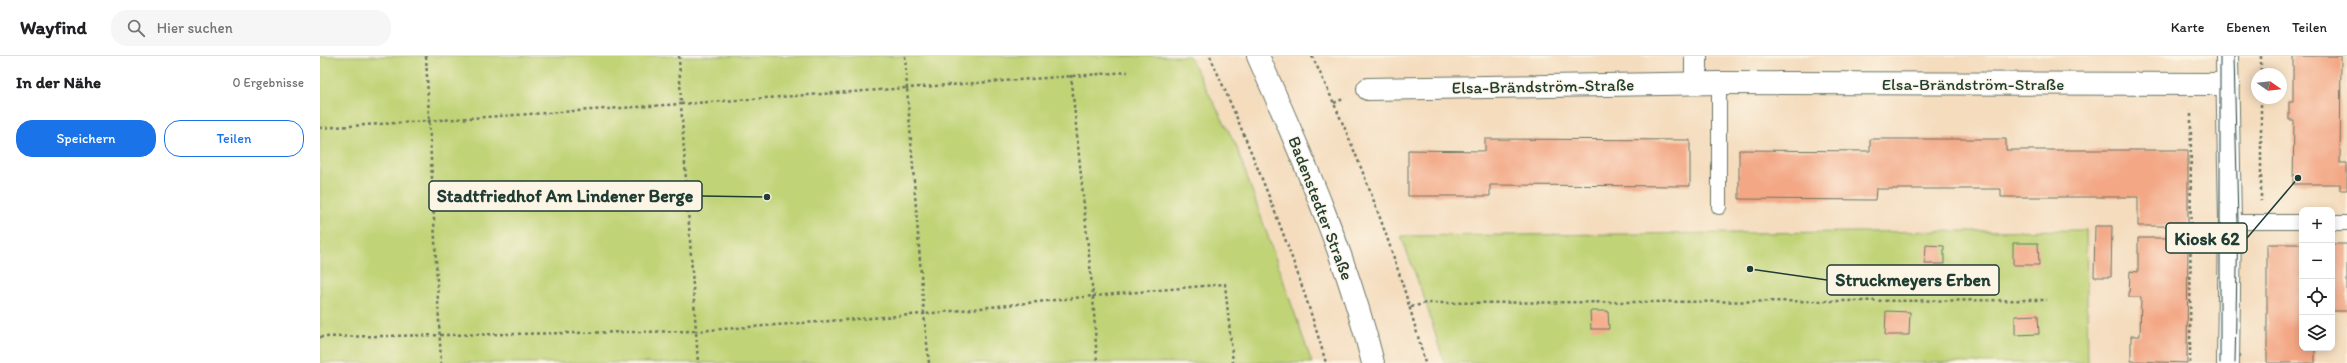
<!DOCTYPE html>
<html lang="de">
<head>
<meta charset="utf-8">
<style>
  :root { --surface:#fff; --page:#f6f6f6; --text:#202124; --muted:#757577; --line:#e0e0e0; --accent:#1a73e8 }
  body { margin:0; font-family:Itim,sans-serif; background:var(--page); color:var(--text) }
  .controls { position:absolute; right:12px; bottom:12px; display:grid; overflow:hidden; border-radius:8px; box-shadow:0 2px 10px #0003 }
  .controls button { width:36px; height:36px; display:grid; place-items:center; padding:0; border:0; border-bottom:1px solid var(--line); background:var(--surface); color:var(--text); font:20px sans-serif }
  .compass { position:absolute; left:1931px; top:12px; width:36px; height:36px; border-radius:50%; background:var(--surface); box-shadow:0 2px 10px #0003; rotate:104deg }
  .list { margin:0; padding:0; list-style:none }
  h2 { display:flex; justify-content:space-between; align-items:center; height:52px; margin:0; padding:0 16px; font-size:17px }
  h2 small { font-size:13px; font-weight:400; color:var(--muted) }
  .actions { display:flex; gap:8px; padding:12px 16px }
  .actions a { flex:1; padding:9px 0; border:1px solid var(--accent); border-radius:16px; text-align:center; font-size:14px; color:var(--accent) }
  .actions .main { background:var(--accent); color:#fff }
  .icon { flex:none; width:22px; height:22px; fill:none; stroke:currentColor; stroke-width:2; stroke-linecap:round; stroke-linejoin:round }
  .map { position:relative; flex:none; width:2027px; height:307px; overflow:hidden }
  header { display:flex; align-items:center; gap:24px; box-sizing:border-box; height:56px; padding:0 20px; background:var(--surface); border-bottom:1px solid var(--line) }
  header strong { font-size:19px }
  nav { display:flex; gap:22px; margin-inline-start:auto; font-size:14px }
  .search { width:280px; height:36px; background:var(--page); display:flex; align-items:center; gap:10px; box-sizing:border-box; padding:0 14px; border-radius:16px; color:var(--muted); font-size:15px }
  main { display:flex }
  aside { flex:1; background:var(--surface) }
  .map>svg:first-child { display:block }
</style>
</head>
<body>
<header>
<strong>Wayfind</strong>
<div class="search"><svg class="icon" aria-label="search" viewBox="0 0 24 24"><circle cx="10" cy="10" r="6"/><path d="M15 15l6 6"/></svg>Hier suchen</div>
<nav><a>Karte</a><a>Ebenen</a><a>Teilen</a></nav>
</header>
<main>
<aside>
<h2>In der Nähe<small>0 Ergebnisse</small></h2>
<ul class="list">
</ul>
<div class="actions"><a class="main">Speichern</a><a>Teilen</a></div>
</aside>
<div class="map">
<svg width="2027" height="307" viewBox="0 0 2027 307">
  <rect width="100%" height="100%" fill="#fcf5e5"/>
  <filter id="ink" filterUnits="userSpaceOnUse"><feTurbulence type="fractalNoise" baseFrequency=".025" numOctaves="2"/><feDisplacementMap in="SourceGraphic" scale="8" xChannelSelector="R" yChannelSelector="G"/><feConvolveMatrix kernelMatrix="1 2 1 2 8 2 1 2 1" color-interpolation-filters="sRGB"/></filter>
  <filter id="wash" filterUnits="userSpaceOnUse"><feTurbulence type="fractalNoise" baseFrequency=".012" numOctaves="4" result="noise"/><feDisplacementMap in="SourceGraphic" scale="16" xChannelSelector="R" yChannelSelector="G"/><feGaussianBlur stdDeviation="0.9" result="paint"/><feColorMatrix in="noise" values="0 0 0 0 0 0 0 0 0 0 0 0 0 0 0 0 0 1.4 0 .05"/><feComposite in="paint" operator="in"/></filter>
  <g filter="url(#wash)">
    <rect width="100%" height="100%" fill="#f4dcbd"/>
    <g fill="#c0d376" stroke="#708855">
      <polygon points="0,0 869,0 916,89 992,307 0,307"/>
      <polygon points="1766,174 1768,307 1124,307 1106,247 1081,180"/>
    </g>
    <g id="blocks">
      <g fill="#f3a785">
        <polygon points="1973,0 2021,0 2020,107 2027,107 2027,134 2020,134 2020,128 1973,128 1974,64 1969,64 1969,46 1973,46"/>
        <polygon points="1165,83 1370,84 1370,130 1170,129 1170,140 1088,140 1088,94 1165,95"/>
        <polygon points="1550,83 1686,83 1686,94 1868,94 1868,170 1818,170 1818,141 1681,141 1681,133 1556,133 1555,144 1419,143 1419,94 1550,95"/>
        <polygon points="1775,170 1792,170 1791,221 1774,221"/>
        <polygon points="1818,182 1868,182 1867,307 1811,305 1811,280 1820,280 1821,241 1809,241 1810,215 1818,216"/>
        <polygon points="1693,187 1718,187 1719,209 1693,209"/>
        <polygon points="1947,188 1982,188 1982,292 1995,292 1995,307 1947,307"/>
        <rect x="2012" y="188" width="15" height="67"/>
        <polygon points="1606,189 1624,190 1624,208 1605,208"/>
        <polygon points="1270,255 1288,255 1289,273 1271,273"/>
        <polygon points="1566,255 1590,256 1589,279 1565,279"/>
        <polygon points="1718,259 1719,278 1695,279 1695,260"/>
      </g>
    </g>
  </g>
  <g filter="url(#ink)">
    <use href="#blocks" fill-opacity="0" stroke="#6a7564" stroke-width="1"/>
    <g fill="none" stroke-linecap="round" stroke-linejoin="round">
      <defs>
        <g id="lane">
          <polyline points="1399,151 1399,27"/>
          <polyline points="1910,166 1982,166"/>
          <polyline points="2012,167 2027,167"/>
        </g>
        <g id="street">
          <polyline points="1376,0 1376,27"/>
          <polyline points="1048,33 1399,27 1908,28"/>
        </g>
        <g id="secondary">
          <path d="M938,0C982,100 1027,201 1053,307"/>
          <polyline points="1907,0 1910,166 1908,307"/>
        </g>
      </defs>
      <use href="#lane" stroke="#6a7564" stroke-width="16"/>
      <use href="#street" stroke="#6a7564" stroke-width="24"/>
      <use href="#secondary" stroke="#6a7564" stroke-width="24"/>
      <g stroke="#6a7564" stroke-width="2.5" stroke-dasharray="3 3" stroke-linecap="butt">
        <polyline points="106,0 121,307"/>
        <polyline points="359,0 361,48 587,32 604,258 773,240 777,307"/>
        <polyline points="585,0 587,32 808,16"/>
        <path d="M890,0C934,100 976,202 1006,307"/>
        <path d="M992,0C1039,98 1078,202 1105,307"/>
        <polyline points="1941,0 1941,18"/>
        <polyline points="751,19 773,240 905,228 913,307"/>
        <polyline points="1941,42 1941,145"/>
        <polyline points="1014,47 1025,42"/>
        <polyline points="0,72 361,48 376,275 604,258 609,307"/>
        <polyline points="1091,251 1106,247 1727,244"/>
        <polyline points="0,281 376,275 378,307"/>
        <polyline points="1870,307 1871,54"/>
      </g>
      <use href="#lane" stroke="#fff" stroke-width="14"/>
      <use href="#street" stroke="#fff" stroke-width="22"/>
      <use href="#secondary" stroke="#fff" stroke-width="22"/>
      <g stroke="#1f3d34" stroke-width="1">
        <polyline points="1914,0 1918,166 1915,307"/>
        <polyline points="1900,307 1900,0"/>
      </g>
    </g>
  </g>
  <g text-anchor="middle" stroke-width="3" stroke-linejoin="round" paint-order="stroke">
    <g font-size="17" fill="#1f3d34" stroke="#fcf5e5">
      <text x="1653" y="34">Elsa-Brändström-Straße</text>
      <text transform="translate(1223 30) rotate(-1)" y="6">Elsa-Brändström-Straße</text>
      <text transform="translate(1001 152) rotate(69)" y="6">Badenstedter Straße</text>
    </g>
  </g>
  <path fill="none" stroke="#1f3d34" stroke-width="1.5" d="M447 141L382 140M1978 122L1927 182M1430 213L1507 224"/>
  <g fill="#1f3d34" stroke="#fcf5e5" stroke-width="1.5">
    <circle cx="447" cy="141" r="4"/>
    <circle cx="1978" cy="122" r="4"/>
    <circle cx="1430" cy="213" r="4"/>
  </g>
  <g fill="#fcf5e5" stroke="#1f3d34" stroke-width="1.5">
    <rect x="109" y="125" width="273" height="30" rx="4"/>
    <rect x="1846" y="167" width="81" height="30" rx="4"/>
    <rect x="1507" y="209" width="172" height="30" rx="4"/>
  </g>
  <g font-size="18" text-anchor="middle" font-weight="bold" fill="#1f3d34">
    <text x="245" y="146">Stadtfriedhof Am Lindener Berge</text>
    <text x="1887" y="189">Kiosk 62</text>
    <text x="1593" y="230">Struckmeyers Erben</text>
  </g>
</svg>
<div class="controls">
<button>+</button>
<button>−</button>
<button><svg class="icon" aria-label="locate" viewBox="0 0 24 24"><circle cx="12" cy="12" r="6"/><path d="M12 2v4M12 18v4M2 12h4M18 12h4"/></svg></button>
<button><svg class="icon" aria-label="layers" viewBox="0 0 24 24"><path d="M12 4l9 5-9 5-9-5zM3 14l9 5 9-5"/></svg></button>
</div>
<svg class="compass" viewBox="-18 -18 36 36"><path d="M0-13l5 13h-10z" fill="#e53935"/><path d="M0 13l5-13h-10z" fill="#757577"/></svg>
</div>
</main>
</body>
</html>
